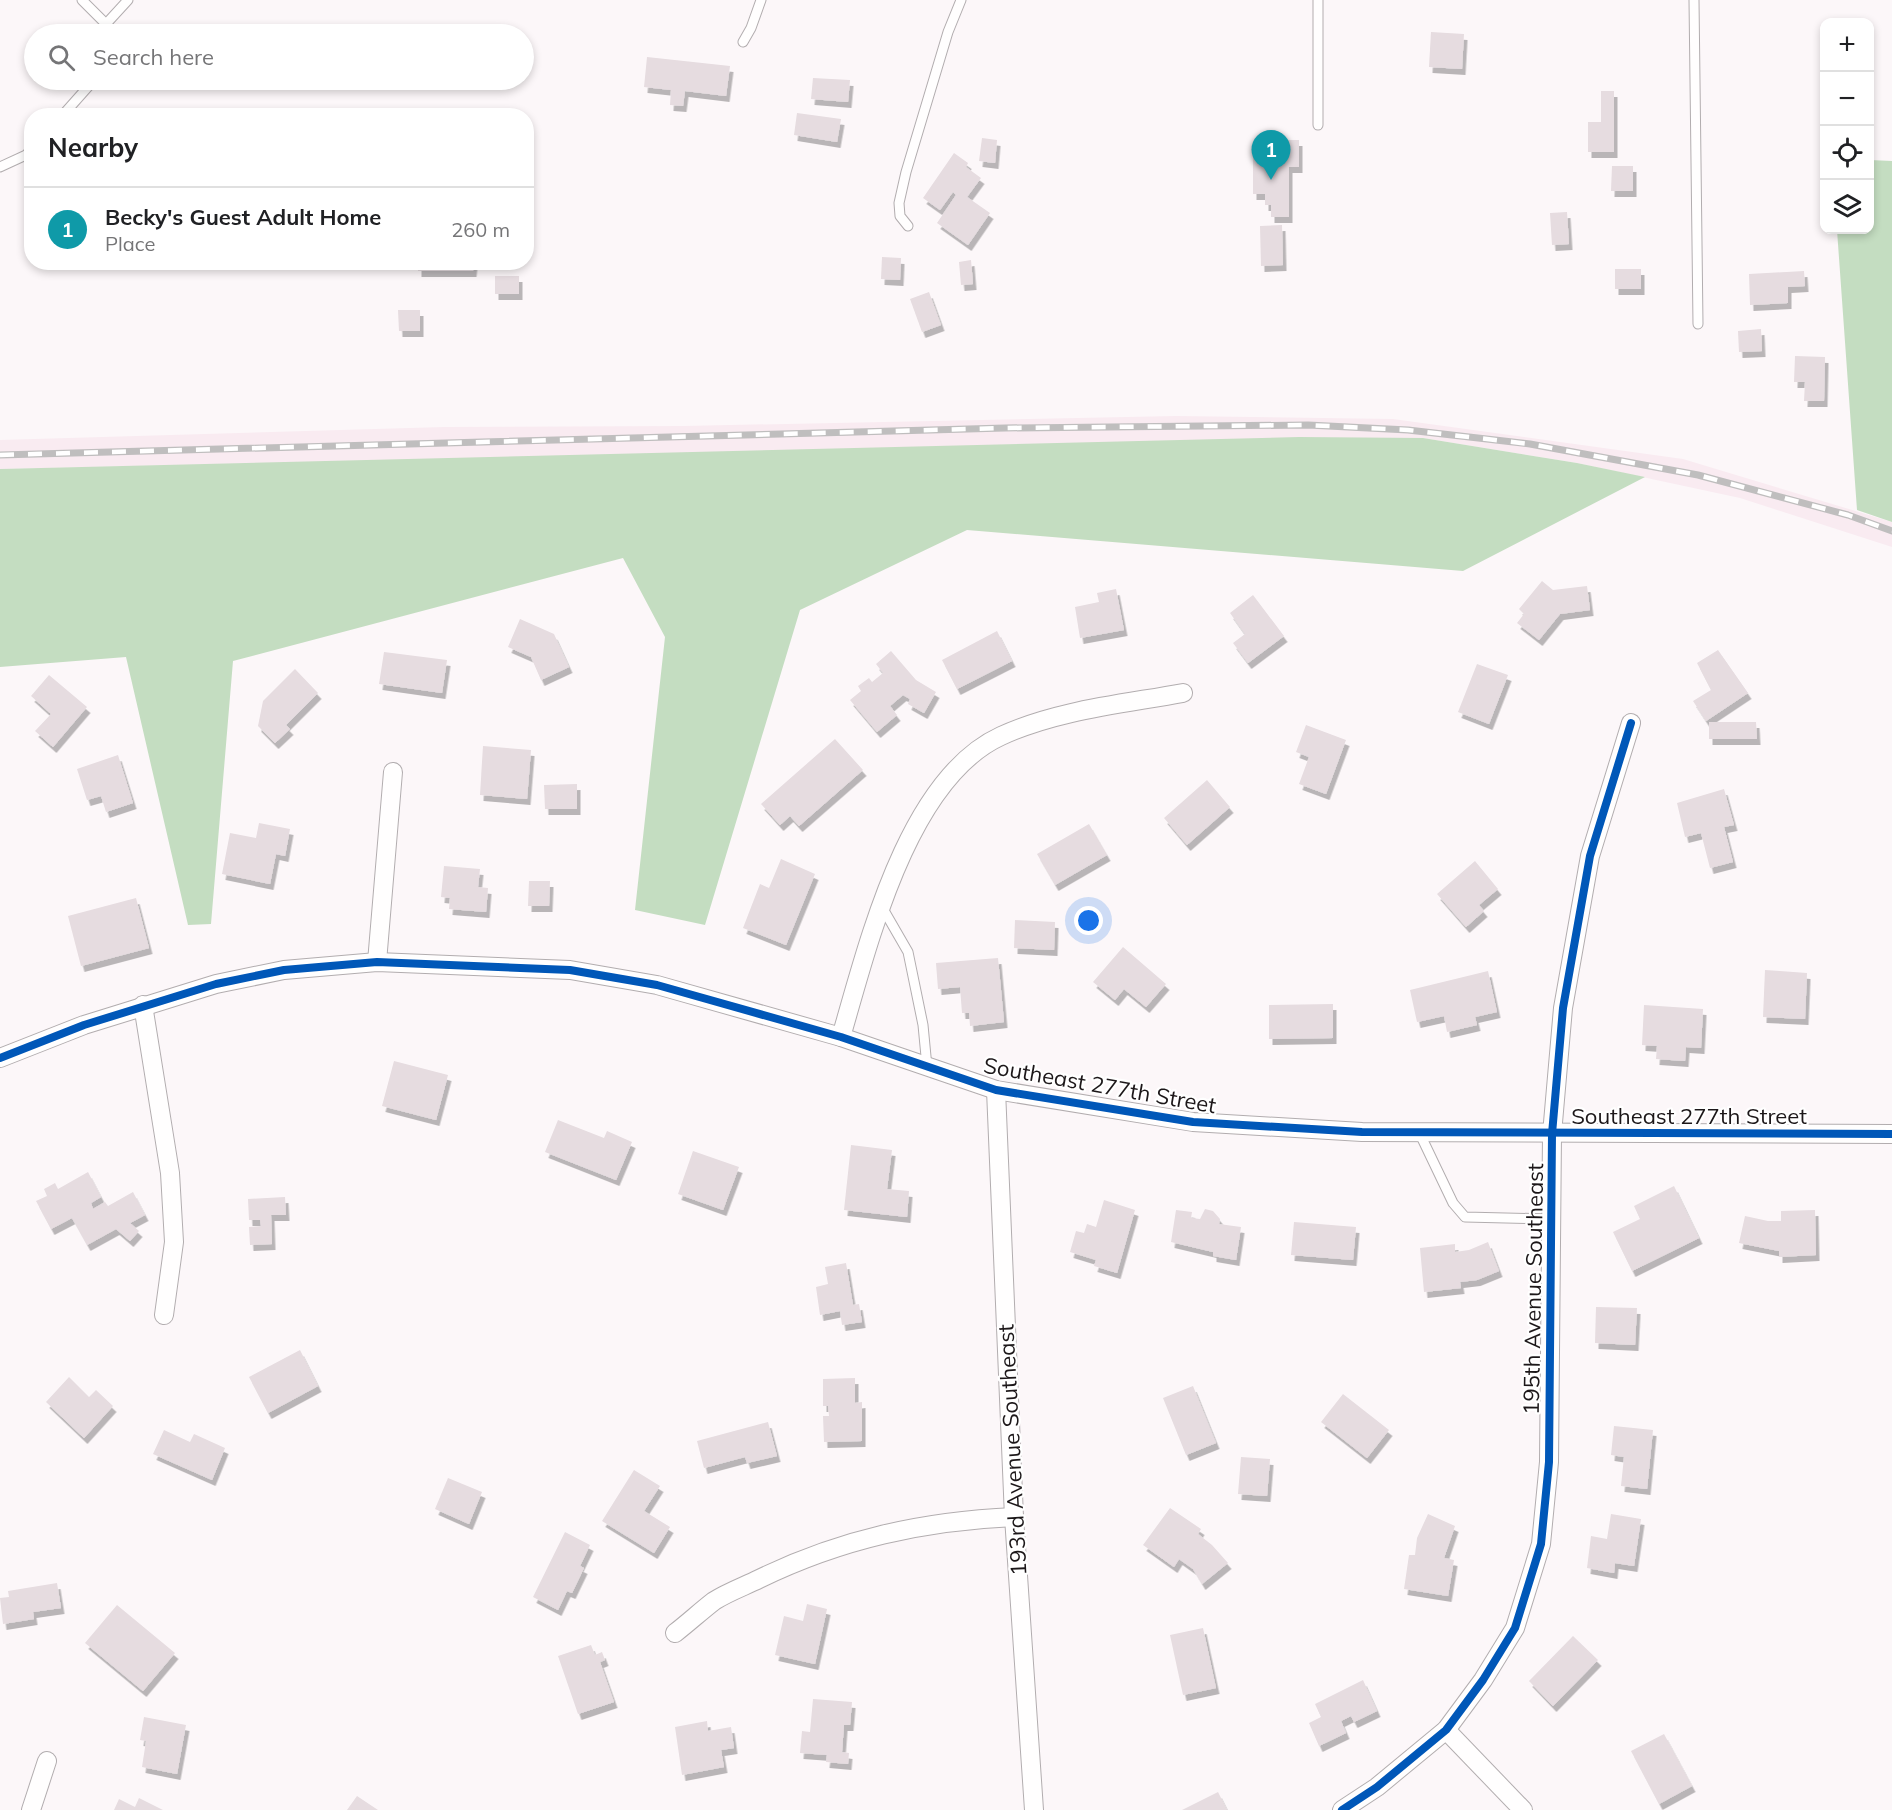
<!DOCTYPE html>
<html lang="en">
<head>
<meta charset="utf-8">
<style>
  :root { --surface:#fff; --page:#f6f6f6; --text:#202124; --muted:#757577; --line:#e0e0e0; --accent:#6a6567 }
  body { margin:0; font-family:Mulish,sans-serif; background:var(--page); color:var(--text) }
  .controls { position:absolute; right:18px; top:18px; display:grid; overflow:hidden; border-radius:12px; box-shadow:0 3px 9px #0003 }
  .controls button { width:54px; height:54px; display:grid; place-items:center; padding:0; border:0; border-bottom:2px solid var(--line); background:var(--surface); color:var(--text); font:30px sans-serif }
  .you { position:absolute; left:1089px; top:921px; width:21px; height:21px; margin:-15px; border:4px solid #fff; border-radius:50%; background:#1a73e8; box-shadow:0 0 0 9px #1a73e833 }
  .badge { display:grid; place-items:center; width:39px; height:39px; border-radius:50%; background:var(--accent); color:#fff; font-size:20px; font-weight:700 }
  .pin { position:absolute; translate:-50% -50px; filter:drop-shadow(0 2px 3px #0008) }
  .pin::after { content:''; position:absolute; top:32px; width:21px; height:18px; background:inherit; clip-path:polygon(0 0,100% 0,50% 100%) }
  .list { margin:0; padding:0; list-style:none }
  h2 { display:flex; justify-content:space-between; align-items:center; height:78px; margin:0; padding:0 24px; font-size:26px }
  h2 small { font-size:20px; font-weight:400; color:var(--muted) }
  .list li { display:grid; grid-template-columns:39px 1fr auto; gap:18px; align-items:center; box-sizing:border-box; height:84px; padding:0 24px; border-top:2px solid var(--line) }
  .list b { display:block; font-size:22px; white-space:nowrap }
  .list p { margin:0; font-size:20px; white-space:nowrap; color:var(--muted) }
  .list em { font-size:20px; font-style:normal; color:var(--muted) }
  .icon { flex:none; width:33px; height:33px; fill:none; stroke:currentColor; stroke-width:2; stroke-linecap:round; stroke-linejoin:round }
  .map { position:relative; flex:none; width:1892px; height:1810px; overflow:hidden }
  .search { position:absolute; background:var(--surface); box-shadow:0 3px 9px #0003; left:24px; top:24px; width:510px; height:66px; display:flex; align-items:center; gap:15px; box-sizing:border-box; padding:0 21px; border-radius:33px; color:var(--muted); font-size:22px }
  .panel { position:absolute; background:var(--surface); box-shadow:0 3px 9px #0003; left:24px; top:108px; width:510px; height:162px; border-radius:24px }
  .map>svg:first-child { display:block }
</style>
</head>
<body>
<div class="map">
<svg width="1892" height="1810" viewBox="0 0 1892 1810">
  <defs>
    <filter id="shadow"><feDropShadow dx="3.5" dy="6" stdDeviation="0" flood-color="#0004"/></filter>
  </defs>
  <rect width="100%" height="100%" fill="#fcf7f9"/>
  <polygon fill="#f9ebf1" points="1176,416 1393,419 1683,459 1892,522 1892,547 1740,498 1577,463 1423,438 0,469 0,440 444,427 684,426"/>
  <g fill="#c4ddc1">
    <polygon points="1870,160 1892,161 1892,522 1857,510 1837,230 1870,230"/>
    <polygon points="1299,437 1423,438 1577,463 1645,477 1463,571 967,530 800,610 705,925 635,910 665,637 623,558 233,661 211,924 188,925 126,657 0,667 0,469"/>
  </g>
  <g fill="#e6dce0" filter="url(#shadow)">
    <polygon points="1431,32 1464,34 1462,69 1429,67"/>
    <polygon points="647,57 730,66 726,96 685,91 683,106 670,105 671,90 644,87"/>
    <polygon points="813,78 850,80 848,102 811,99"/>
    <polygon points="1601,91 1614,91 1614,152 1588,152 1588,122 1601,122"/>
    <polygon points="797,113 841,119 837,142 794,135"/>
    <polygon points="982,138 997,140 995,163 979,161"/>
    <polygon points="1265,140 1299,140 1299,167 1289,167 1289,217 1271,217 1271,205 1265,205 1265,194 1253,194 1253,151 1265,151"/>
    <polygon points="954,153 968,163 966,167 981,178 967,197 990,213 968,245 937,223 956,195 953,192 940,210 923,198"/>
    <polygon points="1612,166 1633,166 1633,191 1611,191"/>
    <polygon points="1567,212 1569,244 1552,245 1550,213"/>
    <polygon points="1282,225 1283,265 1261,266 1260,226"/>
    <polygon points="882,257 901,258 900,280 881,279"/>
    <polygon points="971,260 973,284 961,285 959,262"/>
    <polygon points="418,262 474,262 473,271 418,271"/>
    <rect x="1615" y="269" width="26" height="20"/>
    <polygon points="1804,271 1805,286 1788,287 1788,303 1750,305 1749,274"/>
    <rect x="495" y="276" width="24" height="18"/>
    <polygon points="929,292 941,325 922,332 910,299"/>
    <polygon points="398,310 420,310 420,331 399,331"/>
    <polygon points="1761,329 1762,351 1739,352 1738,331"/>
    <polygon points="1795,356 1825,357 1824,401 1804,401 1805,382 1794,382"/>
    <polygon points="1542,581 1553,590 1587,586 1590,610 1560,614 1539,640 1517,623 1524,614 1519,609"/>
    <polygon points="1116,589 1124,630 1080,638 1075,607 1099,602 1097,593"/>
    <polygon points="1253,595 1284,636 1248,663 1233,643 1245,634 1230,613"/>
    <polygon points="520,619 554,634 569,667 541,680 531,657 508,647"/>
    <polygon points="997,631 1012,661 957,689 942,660"/>
    <polygon points="1718,650 1748,693 1706,721 1693,701 1711,690 1697,663"/>
    <polygon points="891,651 916,680 936,692 924,713 908,704 910,699 903,695 890,706 897,715 877,732 850,700 861,691 858,686 869,678 872,682 883,673 876,664"/>
    <polygon points="384,652 447,660 442,693 379,684"/>
    <polygon points="1477,664 1508,675 1489,724 1458,712"/>
    <polygon points="295,669 318,693 286,725 290,729 275,743 258,726 263,701"/>
    <polygon points="49,675 87,707 53,747 35,731 51,714 31,696"/>
    <polygon points="1709,722 1756,722 1757,739 1709,739"/>
    <polygon points="1306,725 1346,740 1326,794 1299,784 1309,757 1296,752"/>
    <polygon points="835,739 863,770 799,826 790,816 780,825 761,804"/>
    <polygon points="483,746 531,750 527,799 480,795"/>
    <polygon points="118,755 133,803 106,812 101,796 87,800 77,769"/>
    <polygon points="1207,780 1230,807 1187,845 1164,818"/>
    <polygon points="577,784 577,809 545,809 544,785"/>
    <polygon points="1724,789 1734,825 1724,827 1733,862 1710,868 1701,833 1685,837 1677,803"/>
    <polygon points="259,823 290,829 285,856 276,854 270,884 222,874 230,833 256,838"/>
    <polygon points="1089,824 1107,855 1055,885 1037,854"/>
    <polygon points="781,859 815,874 786,945 743,928 760,884 769,888"/>
    <polygon points="1475,861 1498,889 1479,905 1484,911 1466,927 1437,894"/>
    <polygon points="444,866 480,869 478,887 488,888 486,912 449,909 450,898 441,897"/>
    <polygon points="529,881 550,881 549,906 528,906"/>
    <polygon points="136,898 149,948 81,966 68,916"/>
    <polygon points="1015,920 1055,922 1054,950 1014,948"/>
    <polygon points="1123,947 1166,984 1146,1007 1124,989 1115,1000 1093,982"/>
    <polygon points="998,958 1004,1022 970,1026 969,1013 962,1013 960,987 938,989 936,963"/>
    <polygon points="1765,970 1807,973 1805,1019 1763,1017"/>
    <polygon points="1488,971 1497,1012 1475,1017 1477,1025 1447,1032 1444,1016 1417,1022 1410,990"/>
    <polygon points="1333,1004 1333,1038 1269,1039 1269,1005"/>
    <polygon points="1644,1005 1703,1009 1701,1048 1686,1047 1685,1061 1656,1059 1657,1046 1642,1045"/>
    <polygon points="394,1061 448,1075 436,1120 382,1106"/>
    <polygon points="558,1120 604,1138 607,1131 632,1142 616,1180 545,1152"/>
    <polygon points="851,1145 892,1150 887,1189 909,1191 907,1217 844,1210"/>
    <polygon points="693,1151 739,1167 723,1210 678,1194"/>
    <polygon points="88,1172 101,1197 91,1203 93,1209 105,1202 108,1206 133,1192 145,1215 130,1223 139,1231 130,1241 116,1229 87,1245 72,1218 51,1229 36,1201 47,1196 44,1189 55,1183 58,1189"/>
    <polygon points="1674,1186 1699,1238 1632,1271 1613,1232 1640,1219 1634,1206"/>
    <polygon points="285,1197 286,1215 271,1215 272,1244 250,1245 249,1227 261,1226 260,1220 249,1220 248,1199"/>
    <polygon points="1104,1200 1135,1210 1117,1273 1094,1266 1096,1260 1070,1252 1076,1231 1084,1233 1087,1224 1096,1227"/>
    <polygon points="1205,1209 1213,1211 1220,1219 1219,1224 1241,1227 1236,1260 1213,1256 1213,1252 1171,1242 1176,1210 1192,1212 1191,1218 1200,1219"/>
    <polygon points="1815,1210 1816,1255 1779,1257 1779,1251 1739,1243 1745,1216 1768,1221 1781,1221 1781,1211"/>
    <polygon points="1294,1222 1356,1227 1353,1260 1291,1255"/>
    <polygon points="1488,1242 1499,1271 1477,1280 1460,1282 1461,1288 1424,1292 1420,1248 1455,1244 1455,1252 1469,1250"/>
    <polygon points="846,1263 853,1305 859,1304 862,1322 842,1325 840,1311 820,1315 816,1287 828,1284 825,1267"/>
    <polygon points="1596,1307 1637,1308 1635,1345 1595,1343"/>
    <polygon points="300,1350 318,1386 268,1413 249,1377"/>
    <polygon points="69,1377 89,1397 96,1390 113,1406 84,1438 46,1402"/>
    <polygon points="855,1378 855,1403 862,1402 862,1441 824,1442 823,1416 829,1416 828,1406 823,1406 823,1379"/>
    <polygon points="1193,1386 1216,1443 1186,1455 1163,1398"/>
    <polygon points="1343,1394 1389,1430 1367,1458 1321,1422"/>
    <polygon points="768,1422 777,1456 747,1463 745,1457 704,1468 697,1441"/>
    <polygon points="1614,1426 1653,1430 1647,1489 1621,1486 1624,1457 1611,1455"/>
    <polygon points="164,1430 190,1442 194,1434 225,1448 212,1480 153,1454"/>
    <polygon points="1241,1457 1270,1459 1267,1496 1238,1494"/>
    <polygon points="634,1470 660,1486 644,1511 670,1527 654,1553 602,1521"/>
    <polygon points="448,1478 482,1492 469,1524 435,1509"/>
    <polygon points="1170,1508 1201,1529 1198,1534 1212,1545 1228,1563 1202,1584 1193,1569 1179,1559 1174,1567 1143,1545"/>
    <polygon points="1428,1514 1455,1526 1444,1558 1454,1560 1448,1596 1404,1589 1409,1555 1415,1555 1417,1538"/>
    <polygon points="1611,1514 1641,1519 1634,1566 1615,1563 1614,1573 1587,1568 1591,1536 1607,1539"/>
    <polygon points="565,1532 590,1545 580,1566 584,1568 572,1593 567,1591 558,1610 533,1597"/>
    <polygon points="57,1583 61,1608 33,1612 34,1619 3,1624 0,1598 9,1597 8,1591"/>
    <polygon points="807,1604 827,1609 815,1664 775,1655 784,1616 803,1621"/>
    <polygon points="117,1605 175,1653 143,1691 85,1643"/>
    <polygon points="1203,1628 1216,1688 1183,1695 1170,1635"/>
    <polygon points="1573,1636 1598,1660 1553,1706 1529,1681"/>
    <polygon points="591,1645 595,1655 602,1652 605,1660 600,1662 614,1702 578,1714 558,1656"/>
    <polygon points="1363,1680 1377,1711 1354,1722 1351,1716 1341,1721 1346,1733 1319,1746 1309,1723 1321,1717 1315,1704"/>
    <polygon points="813,1699 852,1702 850,1725 844,1725 842,1752 849,1753 848,1764 826,1762 827,1755 800,1753 802,1731 810,1732"/>
    <polygon points="144,1717 186,1725 177,1774 142,1767 146,1741 140,1740"/>
    <polygon points="707,1721 708,1731 731,1727 734,1748 721,1750 724,1767 682,1775 675,1727"/>
    <polygon points="1664,1734 1692,1786 1659,1804 1631,1751"/>
    <polygon points="1218,1792 1227,1810 1182,1810"/>
    <polygon points="357,1796 378,1810 347,1810"/>
    <polygon points="139,1798 163,1810 114,1810 119,1799 135,1807"/>
  </g>
  <g fill="none" stroke-linecap="round" stroke-linejoin="round">
    <defs>
      <g id="lane">
        <polyline points="82,0 106,24 128,0"/>
        <polyline points="1318,0 1318,125"/>
        <polyline points="1694,0 1698,324"/>
        <polyline points="743,42 751,28 761,0"/>
        <polyline points="62,116 94,80"/>
        <polyline points="0,167 26,155 32,149"/>
        <polyline points="908,226 900,216 899,203 906,172 948,32 961,0"/>
        <polyline points="882,907 908,952 923,1025 927,1067"/>
        <polyline points="1419,1132 1453,1203 1465,1217 1551,1219"/>
      </g>
      <g id="street">
        <polyline points="377,962 393,772"/>
        <polyline points="143,1005 170,1173 174,1242 164,1315"/>
        <path d="M841,1037C868,945 907,779 1001,736C1057,710 1123,704 1183,693"/>
        <polyline points="0,1058 84,1025 216,984 284,970 377,962 570,970 657,985 841,1037 996,1090 1193,1122 1362,1132 1892,1134"/>
        <polyline points="996,1090 1014,1517 1034,1810"/>
        <path d="M675,1633C688,1623 701,1611 714,1601C728,1592 745,1586 759,1579C841,1539 924,1521 1014,1517"/>
        <polyline points="1446,1730 1523,1810"/>
        <polyline points="31,1810 47,1761"/>
        <polyline points="1342,1810 1377,1787 1446,1730 1483,1680 1515,1628 1541,1544 1549,1462 1552,1134 1563,1008 1590,856 1631,723"/>
      </g>
    </defs>
    <use href="#lane" stroke="#b2adaf" stroke-width="11"/>
    <use href="#street" stroke="#b2adaf" stroke-width="20"/>
    <use href="#lane" stroke="#fffefe" stroke-width="9"/>
    <use href="#street" stroke="#fffefe" stroke-width="18"/>
    <defs>
      <polyline id="rail" points="0,455 1005,428 1308,425 1408,430 1530,444 1698,475 1848,515 1892,531"/>
    </defs>
    <use href="#rail" stroke="#bfbebe" stroke-width="7"/>
    <use href="#rail" stroke="#fff" stroke-width="4.5" stroke-dasharray="14" stroke-linecap="butt"/>
    <defs>
      <g id="cycleway">
        <polyline points="0,1058 84,1025 216,984 284,970 377,962 570,970 657,985 841,1037 996,1090 1193,1122 1362,1132 1892,1134"/>
        <polyline points="1342,1810 1377,1787 1446,1730 1483,1680 1515,1628 1541,1544 1549,1462 1552,1134 1563,1008 1590,856 1631,723"/>
      </g>
    </defs>
    <use href="#cycleway" stroke="#fff" stroke-width="11"/>
    <use href="#cycleway" stroke="#0057b8" stroke-width="8"/>
  </g>
  <g text-anchor="middle" stroke-width="4.5" stroke-linejoin="round" paint-order="stroke">
    <g font-size="22" fill="#1c1719" stroke="#fff">
      <text transform="translate(1100 1085) rotate(10)" y="8">Southeast 277th Street</text>
      <text x="1689" y="1124">Southeast 277th Street</text>
      <text transform="translate(1533 1289) rotate(-89)" y="8">195th Avenue Southeast</text>
      <text transform="translate(1012 1450) rotate(-93)" y="8">193rd Avenue Southeast</text>
    </g>
  </g>
</svg>
<div class="controls">
<button>+</button>
<button>−</button>
<button><svg class="icon" aria-label="locate" viewBox="0 0 24 24"><circle cx="12" cy="12" r="6"/><path d="M12 2v4M12 18v4M2 12h4M18 12h4"/></svg></button>
<button><svg class="icon" aria-label="layers" viewBox="0 0 24 24"><path d="M12 4l9 5-9 5-9-5zM3 14l9 5 9-5"/></svg></button>
</div>
<div class="you"></div>
<div class="pin badge" style="left:1271px;top:180px;background:#0f9aa8">1</div>
<div class="search"><svg class="icon" aria-label="search" viewBox="0 0 24 24"><circle cx="10" cy="10" r="6"/><path d="M15 15l6 6"/></svg>Search here</div>
<section class="panel">
<h2>Nearby<small></small></h2>
<ul class="list">
<li><span class="badge" style="background:#0f9aa8">1</span><div><b>Becky's Guest Adult Home</b><p>Place</p></div><em>260 m</em></li>
</ul>
</section>
</div>
</body>
</html>
